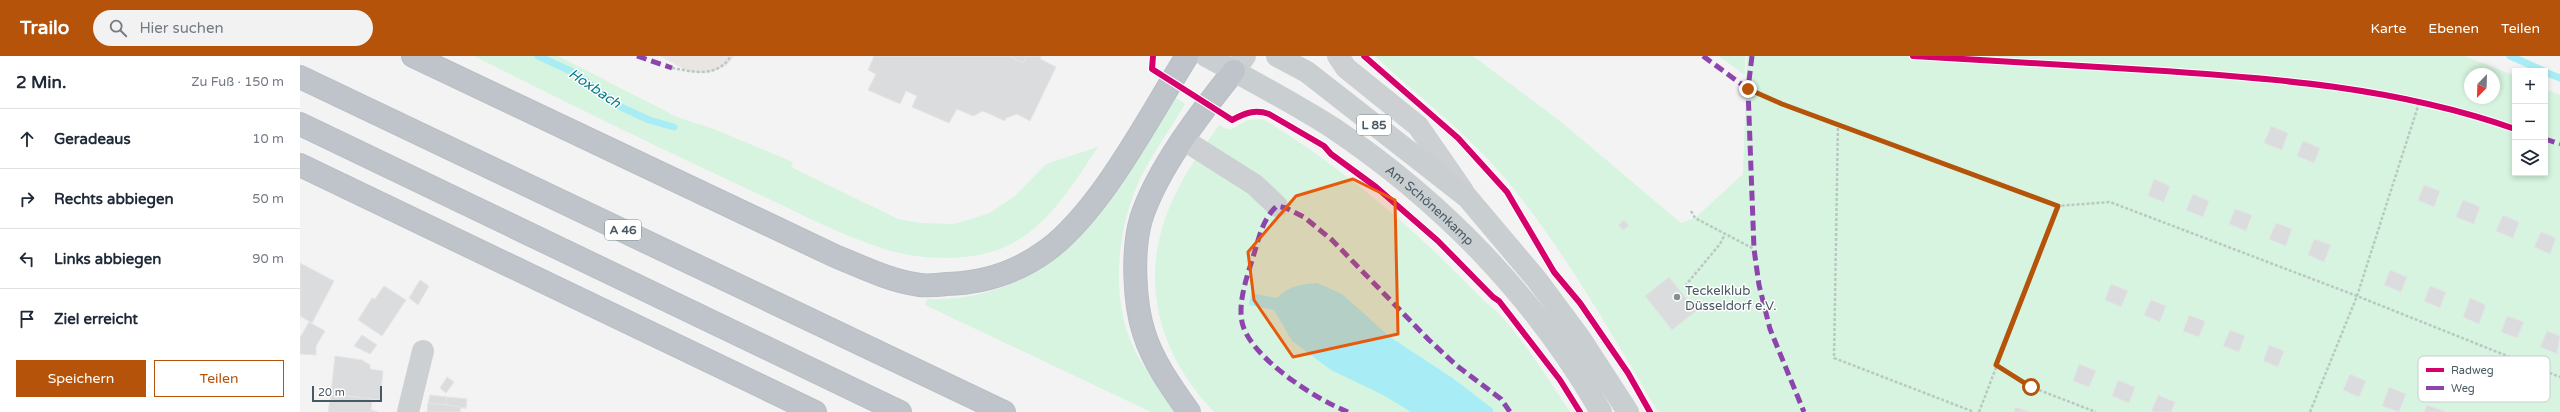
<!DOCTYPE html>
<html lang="de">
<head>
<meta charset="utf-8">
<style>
  :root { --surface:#fff; --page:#f2f2f3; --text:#1f2937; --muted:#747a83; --line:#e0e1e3; --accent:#b45309 }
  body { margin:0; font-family:"Varela Round",sans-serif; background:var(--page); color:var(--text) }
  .controls { position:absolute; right:12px; top:12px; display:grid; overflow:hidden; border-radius:0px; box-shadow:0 2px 6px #0003 }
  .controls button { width:36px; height:36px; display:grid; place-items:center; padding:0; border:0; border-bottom:1px solid var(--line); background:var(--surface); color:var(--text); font:20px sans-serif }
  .compass { position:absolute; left:2164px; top:12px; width:36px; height:36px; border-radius:50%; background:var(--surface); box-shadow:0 2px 6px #0003; rotate:203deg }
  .scale { position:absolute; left:12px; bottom:10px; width:70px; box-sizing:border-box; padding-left:4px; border:2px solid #485963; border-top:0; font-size:11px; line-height:14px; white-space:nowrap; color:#485963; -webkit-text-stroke:3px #fff; paint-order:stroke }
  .stop { position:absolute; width:12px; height:12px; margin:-9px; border:3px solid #b45309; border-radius:50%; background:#fff }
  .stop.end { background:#b45309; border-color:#fff; box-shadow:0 1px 4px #0008 }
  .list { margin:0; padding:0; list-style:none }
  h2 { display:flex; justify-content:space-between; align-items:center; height:52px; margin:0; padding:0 16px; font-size:17px }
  h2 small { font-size:13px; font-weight:400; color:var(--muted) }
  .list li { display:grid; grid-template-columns:26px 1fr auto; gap:12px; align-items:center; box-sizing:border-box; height:60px; padding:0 16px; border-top:1px solid var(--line) }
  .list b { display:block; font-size:15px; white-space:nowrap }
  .list em { font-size:13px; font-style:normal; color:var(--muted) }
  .actions { display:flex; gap:8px; padding:12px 16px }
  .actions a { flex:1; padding:9px 0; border:1px solid var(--accent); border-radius:0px; text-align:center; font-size:14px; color:var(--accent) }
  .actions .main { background:var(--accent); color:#fff }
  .icon { flex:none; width:22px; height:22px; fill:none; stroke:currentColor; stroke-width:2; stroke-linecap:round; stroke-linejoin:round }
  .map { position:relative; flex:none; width:2260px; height:356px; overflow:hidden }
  header { display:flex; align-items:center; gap:24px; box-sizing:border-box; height:56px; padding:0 20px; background:var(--accent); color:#fff }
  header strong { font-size:19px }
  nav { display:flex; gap:22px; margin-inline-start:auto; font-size:14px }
  .search { width:280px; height:36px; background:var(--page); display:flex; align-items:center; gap:10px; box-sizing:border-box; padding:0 14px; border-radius:22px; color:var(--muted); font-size:15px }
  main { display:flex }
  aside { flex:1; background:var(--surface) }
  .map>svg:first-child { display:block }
</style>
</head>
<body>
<header>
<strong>Trailo</strong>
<div class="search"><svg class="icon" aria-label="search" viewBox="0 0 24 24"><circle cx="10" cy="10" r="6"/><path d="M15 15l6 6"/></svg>Hier suchen</div>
<nav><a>Karte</a><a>Ebenen</a><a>Teilen</a></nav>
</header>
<main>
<aside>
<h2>2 Min.<small>Zu Fuß · 150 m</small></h2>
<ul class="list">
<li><svg class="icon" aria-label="ahead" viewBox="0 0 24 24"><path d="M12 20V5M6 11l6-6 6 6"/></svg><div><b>Geradeaus</b></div><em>10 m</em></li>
<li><svg class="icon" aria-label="right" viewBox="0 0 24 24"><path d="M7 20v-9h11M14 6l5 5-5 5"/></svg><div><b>Rechts abbiegen</b></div><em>50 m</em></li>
<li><svg class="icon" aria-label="left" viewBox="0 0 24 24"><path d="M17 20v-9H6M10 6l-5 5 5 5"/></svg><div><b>Links abbiegen</b></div><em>90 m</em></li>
<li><svg class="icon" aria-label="arrive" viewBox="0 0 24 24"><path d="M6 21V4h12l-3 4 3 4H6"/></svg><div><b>Ziel erreicht</b></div></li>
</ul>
<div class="actions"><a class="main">Speichern</a><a>Teilen</a></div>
</aside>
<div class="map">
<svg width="2260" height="356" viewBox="0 0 2260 356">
  <rect width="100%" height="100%" fill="#f4f3f3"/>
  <polygon fill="#e8e5e2" points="360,0 434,0 427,9 409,17 389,16"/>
  <g fill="#d6f4df" fill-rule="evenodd">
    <path d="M174,0H258L377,61L414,73L493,106L491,111L598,163L620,167L654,168L690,157L715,140L746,108L798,91C771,131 743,180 694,195C660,206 617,203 584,193C538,178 495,155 452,135C358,92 266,46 174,0Z"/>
    <path d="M1075,0H1173L1260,65L1381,167L1395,162L1443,118L1447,0H2165L2215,20V117H2245V33L2260,39V356H1358C1313,280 1268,201 1213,132C1174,82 1121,43 1075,0ZM2170,18H2194V42H2170Z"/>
    <polygon points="1419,0 1445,0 1445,19"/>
    <path d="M876,42L885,48C871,72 854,95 841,121C816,173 808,250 839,302C850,321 864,339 878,356H851L625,249L627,243C682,245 732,226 772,187C784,176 793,160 804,147C830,113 853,78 876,42Z"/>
    <path d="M963,63C1042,111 1115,173 1179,240C1188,249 1199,256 1207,267C1231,295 1250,326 1270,356H914C856,295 837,219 874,141C886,115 903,92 919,69L930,74L948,64Z"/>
  </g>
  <path fill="#a8edf5" d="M1017,227L1042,238L1090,281L1154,323L1193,353V356H1111L1083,339L1031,314L992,285L974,254L949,249L951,237L977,242C988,230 1001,228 1017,227Z"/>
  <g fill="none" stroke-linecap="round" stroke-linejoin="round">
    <g stroke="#a8edf5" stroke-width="7">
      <polyline points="238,0 275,17 321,51 349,64 374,71"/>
      <polyline points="2210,0 2244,15"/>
      <polyline points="2245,16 2260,22"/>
    </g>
  </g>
  <g fill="#dbdcde" stroke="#e5e5e6">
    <polygon points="574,0 709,0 723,7 727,0 741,0 740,3 756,11 730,65 717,58 706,62 705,65 683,55 673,60 657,53 649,67 612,51 617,40 606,35 600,48 568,34 576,18 568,14"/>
    <polygon points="709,0 727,0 723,7"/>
    <polygon points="1971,70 1988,77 1982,94 1964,87"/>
    <polygon points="2003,85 2020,92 2014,107 1997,100"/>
    <polygon points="1854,123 1870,130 1864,146 1848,140"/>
    <polygon points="2124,129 2140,135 2134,151 2118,144"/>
    <polygon points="1893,138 1909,145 1903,161 1886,154"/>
    <polygon points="2163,144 2180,151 2174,168 2156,161"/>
    <polygon points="1935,153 1952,159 1946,175 1929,168"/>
    <polygon points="2203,159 2219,166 2213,182 2196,175"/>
    <polygon points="1324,164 1329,170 1323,174 1318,169"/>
    <polygon points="1976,167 1992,173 1986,190 1969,183"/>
    <polygon points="2241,176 2256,182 2250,198 2234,191"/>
    <polygon points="2014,183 2031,189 2024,206 2008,199"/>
    <polygon points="0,207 34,225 12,267 0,260"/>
    <polygon points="2090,214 2107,221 2101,236 2084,229"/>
    <polygon points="1369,221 1396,255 1372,274 1345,240"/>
    <polygon points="120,224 129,230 118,249 109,242"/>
    <polygon points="1811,228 1828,235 1821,251 1805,244"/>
    <polygon points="84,230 106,244 82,280 58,264 72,242 75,243"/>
    <polygon points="2130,230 2146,236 2140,252 2124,245"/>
    <polygon points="2170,242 2186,249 2179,268 2163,261"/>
    <polygon points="1851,244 1866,250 1860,266 1844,259"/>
    <polygon points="1889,259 1905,265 1899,281 1883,275"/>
    <polygon points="2207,260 2224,266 2217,282 2201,276"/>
    <polygon points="9,266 25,275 16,290 16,299 0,298 0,282"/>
    <polygon points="1930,274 1945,280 1939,296 1923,290"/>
    <polygon points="2247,275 2260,280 2257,298 2240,291"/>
    <polygon points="62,279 77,289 70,298 54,290"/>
    <polygon points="1969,289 1984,295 1978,311 1963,305"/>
    <polygon points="35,300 62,304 70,309 70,313 83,315 80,344 31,338"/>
    <polygon points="1779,308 1796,315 1789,331 1773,325"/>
    <polygon points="2050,318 2066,325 2059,341 2043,334"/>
    <polygon points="147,321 154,326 146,337 140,332"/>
    <polygon points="1818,324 1835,331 1829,347 1812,340"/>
    <polygon points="2089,331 2106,338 2099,356 2082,350"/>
    <polygon points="31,338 72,343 71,354 78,356 28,356"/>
    <polygon points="130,339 147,341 146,349 128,347"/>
    <polygon points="1858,339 1875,346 1871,356 1851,356"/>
    <polygon points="147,341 167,343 166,352 146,349"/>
    <polygon points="128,347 146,349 166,352 161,352 160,356 127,356"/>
    <polygon points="2127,349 2144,355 2144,356 2124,356"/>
    <polygon points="1715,351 1731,356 1714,356"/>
  </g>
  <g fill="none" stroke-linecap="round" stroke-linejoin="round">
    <defs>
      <g id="highway">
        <path d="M113,0L535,200C562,211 590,225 620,229C629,230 639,229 647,228C683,227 717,216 746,195C801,155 850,59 887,0"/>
        <polyline points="0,21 704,356"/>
        <polyline points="0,68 600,356"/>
        <polyline points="0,109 515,356"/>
        <path d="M889,356C872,332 853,306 844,277C834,247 832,194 841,163C857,113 901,56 934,15"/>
      </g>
    </defs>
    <use href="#highway" stroke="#b8bec4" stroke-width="24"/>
    <g stroke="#bac8c3" stroke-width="2.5" stroke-dasharray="3 2" stroke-linecap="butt">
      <path d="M372,12C394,16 417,22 431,0"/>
      <polyline points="1448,33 1482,48 1758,150 1810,146 2057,240 2260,321"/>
      <polyline points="1538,67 1534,302 1674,356"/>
      <polyline points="1391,155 1395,162 1454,193"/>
      <polyline points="1385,230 1420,188 1425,178"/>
      <polyline points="1696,309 1731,331 1796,356"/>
      <polyline points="1679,356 1758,150"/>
      <polyline points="2010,356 2057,240 2120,44"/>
    </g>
    <g stroke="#cdd0d2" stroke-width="22">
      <polyline points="1038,0 1046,12 1118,70 1163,135"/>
      <polyline points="934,15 945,0"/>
      <polyline points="884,84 955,129 977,150"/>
      <polyline points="108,356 123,295"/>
    </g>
    <g stroke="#c9ced1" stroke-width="22">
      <path id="s1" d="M906,0C949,23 992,46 1033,72C1142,145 1236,242 1301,356"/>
      <polyline points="977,0 1007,16 1167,141 1237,224 1280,282 1328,356"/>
    </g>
    <use href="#highway" stroke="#bec4c9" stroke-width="22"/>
    <g stroke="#8e44ad" stroke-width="5" stroke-dasharray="10 5" stroke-linecap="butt">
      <polyline points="337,0 372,12"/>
      <polyline points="1403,0 1448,33"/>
      <polyline points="1452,0 1448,33 1454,193 1459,229 1470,273 1504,356"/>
      <polyline points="2245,83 2260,88"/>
      <path d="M1048,356C1017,344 949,301 942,266C938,245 947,221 953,201C959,183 962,163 977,150L986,152L1004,161L1032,184L1129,284L1156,309L1201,343L1210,356"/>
    </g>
    <defs>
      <g id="cycleway">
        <path d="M853,0L852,13L926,60L932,64C945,57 955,53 969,58L1024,90L1031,98L1076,131L1138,185L1193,241L1199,245L1260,324L1280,356"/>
        <polyline points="1064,0 1158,82 1207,136 1254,216 1280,247 1328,317 1350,356"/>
        <path d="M1613,0C1691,5 1770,9 1848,14C1972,22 2096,31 2215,73"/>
      </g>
    </defs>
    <use href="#cycleway" stroke="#fff" stroke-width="8"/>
    <use href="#cycleway" stroke="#d6006c" stroke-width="6"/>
  </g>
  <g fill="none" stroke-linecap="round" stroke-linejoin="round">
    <polyline stroke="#b45309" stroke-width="5" points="1448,33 1482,48 1758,150 1696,309 1731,331"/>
  </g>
  <path fill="#e8590c" fill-opacity="0.2" stroke="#e8590c" stroke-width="3" stroke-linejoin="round" d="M1053,123L1095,144L1098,278L993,301L954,244L948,196L996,140Z"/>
  <circle fill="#848f95" stroke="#fff" stroke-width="1.5" cx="1377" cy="241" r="4"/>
  <g text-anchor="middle" stroke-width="3" stroke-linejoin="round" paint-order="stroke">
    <g fill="#fff" stroke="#7f8b92" stroke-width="1">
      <rect x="1057" y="59" width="34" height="20" rx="3"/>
      <rect x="305" y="164" width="36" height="20" rx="3"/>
    </g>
    <g font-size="12" font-weight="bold" fill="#485963">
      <text x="1074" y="73">L 85</text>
      <text x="323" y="178">A 46</text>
    </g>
    <g font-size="13" fill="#485963" stroke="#fff">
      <text dy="5" stroke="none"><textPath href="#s1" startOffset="270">Am Schönenkamp</textPath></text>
    </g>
    <g font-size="13" fill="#485963" stroke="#fff" text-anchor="start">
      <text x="1385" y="239">Teckelklub<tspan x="1385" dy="15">Düsseldorf e.V.</tspan></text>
    </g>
    <g font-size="14" font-style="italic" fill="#057b89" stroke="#fff">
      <text transform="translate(295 32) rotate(34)" y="5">Hoxbach</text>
    </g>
  </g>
  <rect x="2118" y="300" width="132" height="46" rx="6" fill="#fff" stroke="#c8cdd0" stroke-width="1"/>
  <rect x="2126" y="312" width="18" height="4" fill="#d6006c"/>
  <rect x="2126" y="330" width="18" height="4" fill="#8e44ad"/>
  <g font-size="11" fill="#485963">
    <text x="2151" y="318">Radweg</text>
    <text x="2151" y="336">Weg</text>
  </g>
</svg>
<div class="controls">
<button>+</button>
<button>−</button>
<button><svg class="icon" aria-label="layers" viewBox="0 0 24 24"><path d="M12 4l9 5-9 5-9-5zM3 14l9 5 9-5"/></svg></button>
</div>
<svg class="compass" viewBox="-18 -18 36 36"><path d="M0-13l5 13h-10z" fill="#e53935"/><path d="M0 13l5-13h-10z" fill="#747a83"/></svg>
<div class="scale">20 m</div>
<div class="stop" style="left:1731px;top:331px"></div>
<div class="stop end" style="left:1448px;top:33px"></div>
</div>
</main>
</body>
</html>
